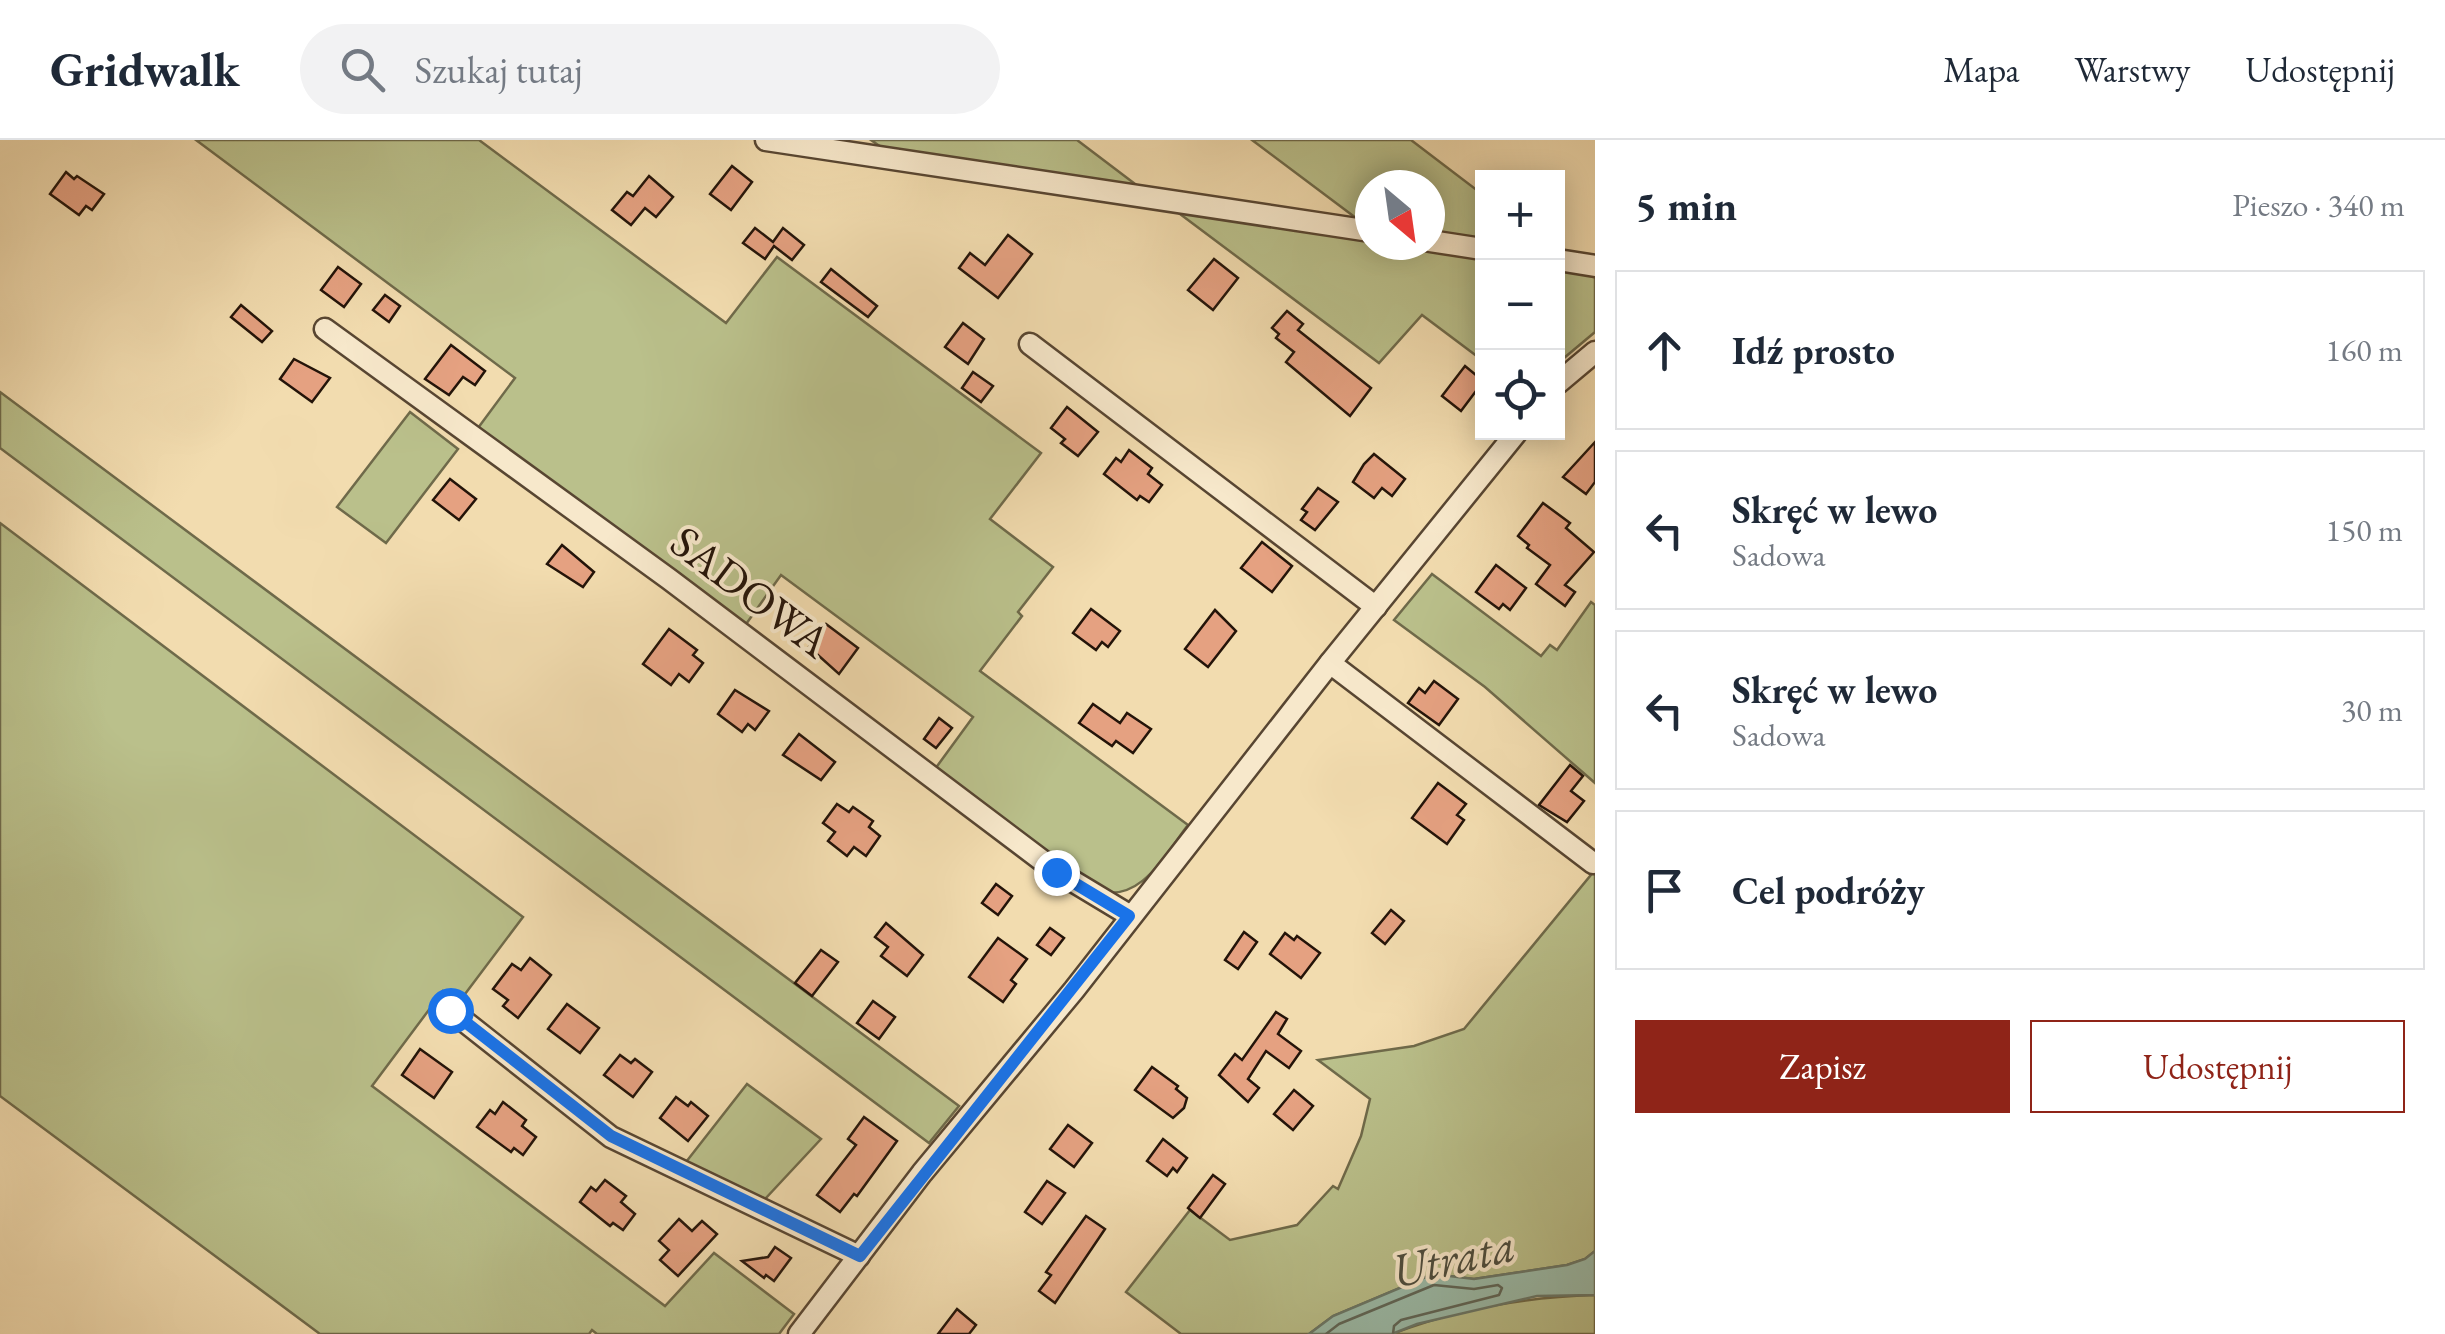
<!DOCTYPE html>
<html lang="pl">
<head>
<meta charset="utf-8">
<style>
  :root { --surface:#fff; --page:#f2f2f3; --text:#1f2937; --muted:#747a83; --line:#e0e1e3; --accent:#8f2418 }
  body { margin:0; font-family:"EB Garamond",serif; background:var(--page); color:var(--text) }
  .controls { position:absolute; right:30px; top:30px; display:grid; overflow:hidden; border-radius:0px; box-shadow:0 5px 25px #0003 }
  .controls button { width:90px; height:90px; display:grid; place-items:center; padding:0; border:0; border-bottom:2px solid var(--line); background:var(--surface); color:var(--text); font:50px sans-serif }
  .compass { position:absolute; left:1355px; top:30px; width:90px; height:90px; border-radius:50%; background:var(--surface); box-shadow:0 5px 25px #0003; rotate:151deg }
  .stop { position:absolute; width:30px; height:30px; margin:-22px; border:8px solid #1a73e8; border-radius:50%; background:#fff }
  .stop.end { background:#1a73e8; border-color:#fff; box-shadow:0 2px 10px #0008 }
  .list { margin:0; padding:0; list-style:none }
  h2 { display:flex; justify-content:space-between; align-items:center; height:130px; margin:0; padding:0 40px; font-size:42px }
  h2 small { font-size:32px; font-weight:400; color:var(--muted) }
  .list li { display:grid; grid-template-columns:65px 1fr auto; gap:30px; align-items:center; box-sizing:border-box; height:160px; margin:0 20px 20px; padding:0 20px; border:2px solid var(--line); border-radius:0px }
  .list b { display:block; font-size:38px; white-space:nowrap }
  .list p { margin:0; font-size:32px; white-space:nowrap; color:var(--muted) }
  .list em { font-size:32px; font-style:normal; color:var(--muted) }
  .actions { display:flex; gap:20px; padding:30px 40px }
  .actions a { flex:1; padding:22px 0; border:2px solid var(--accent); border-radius:0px; text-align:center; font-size:35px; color:var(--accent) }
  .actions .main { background:var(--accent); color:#fff }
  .icon { flex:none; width:55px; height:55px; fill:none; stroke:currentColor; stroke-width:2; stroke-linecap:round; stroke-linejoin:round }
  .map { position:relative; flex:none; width:1595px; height:1194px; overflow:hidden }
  header { display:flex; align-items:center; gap:60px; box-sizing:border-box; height:140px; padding:0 50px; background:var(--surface); border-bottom:2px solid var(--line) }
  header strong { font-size:48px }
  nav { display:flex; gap:55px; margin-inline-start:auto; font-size:35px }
  .search { width:700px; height:90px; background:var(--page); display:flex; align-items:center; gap:25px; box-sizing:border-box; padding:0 35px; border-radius:55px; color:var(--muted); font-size:38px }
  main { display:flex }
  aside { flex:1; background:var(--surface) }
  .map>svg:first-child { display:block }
</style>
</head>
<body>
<header>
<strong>Gridwalk</strong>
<div class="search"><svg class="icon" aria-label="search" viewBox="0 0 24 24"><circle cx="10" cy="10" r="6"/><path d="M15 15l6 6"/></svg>Szukaj tutaj</div>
<nav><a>Mapa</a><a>Warstwy</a><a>Udostępnij</a></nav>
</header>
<main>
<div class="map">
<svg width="1595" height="1194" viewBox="0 0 1595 1194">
  <rect width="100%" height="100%" fill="#f2dcaf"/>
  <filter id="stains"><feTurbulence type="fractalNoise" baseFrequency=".002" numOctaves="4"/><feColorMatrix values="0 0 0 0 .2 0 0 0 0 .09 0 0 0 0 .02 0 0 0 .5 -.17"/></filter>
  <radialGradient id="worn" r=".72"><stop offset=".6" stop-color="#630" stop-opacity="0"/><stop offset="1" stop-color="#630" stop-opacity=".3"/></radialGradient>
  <g fill="#bac08b" stroke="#6f6a4a" stroke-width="2.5">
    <path d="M196,0H479L726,183L777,117L1041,313L990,379L1053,427L1018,472L1022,476L980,531L1188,685C1164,716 1141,763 1097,751L935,629L973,577L781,435L744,487L478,288L515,238Z"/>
    <polygon points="871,0 1077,0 1143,50 881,7"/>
    <polygon points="1252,0 1411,0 1482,54 1482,101 1430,92 1430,45 1370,45 1370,82 1360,81"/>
    <polygon points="1176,71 1370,99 1370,105 1410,105 1482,117 1482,220 1422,175 1379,223"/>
    <polygon points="1558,129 1595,135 1595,192 1558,223"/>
    <polygon points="0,252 959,966 929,1003 0,308"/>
    <polygon points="410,272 458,309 386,403 337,367"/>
    <polygon points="0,383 523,777 459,862 443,851 372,946 665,1166 714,1113 794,1174 779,1194 597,1194 592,1190 589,1194 320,1194 0,956"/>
    <polygon points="1432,434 1541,516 1550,505 1557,510 1591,462 1595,465 1595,643 1485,547 1394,480"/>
    <polygon points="1595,730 1595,1111 1585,1119 1567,1125 1474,1139 1433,1134 1333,1176 1309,1194 1181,1194 1126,1152 1190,1070 1230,1100 1297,1085 1333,1046 1338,1049 1361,996 1370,959 1318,920 1414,906 1464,889"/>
    <polygon points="747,944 821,999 765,1059 686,1022"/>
    <path d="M1595,1155V1194H1392C1456,1169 1527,1157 1595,1155Z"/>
  </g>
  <polygon fill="#9bbcaa" stroke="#6b796a" stroke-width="2.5" points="1595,1111 1595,1155 1537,1156 1417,1184 1392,1194 1309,1194 1333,1176 1433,1134 1474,1139 1567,1125 1585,1119"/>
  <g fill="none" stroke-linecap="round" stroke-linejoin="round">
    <polyline stroke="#60685a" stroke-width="2.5" points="1326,1194 1339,1184 1434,1145 1474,1149 1498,1145 1502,1148 1499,1155 1401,1180 1394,1186 1393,1194"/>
  </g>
  <g fill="#e5a181" stroke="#241409" stroke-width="2.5">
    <polygon points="732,26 752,42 731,70 710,54"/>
    <polygon points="66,32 74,39 77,36 104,54 92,70 86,66 79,75 50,54"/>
    <polygon points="649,36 673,57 656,77 645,68 631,85 612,70 627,52 633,56"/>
    <polygon points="755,88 773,102 783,88 804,105 792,120 774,106 765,119 743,103"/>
    <polygon points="1008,95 1032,114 998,158 959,128 970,113 985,125"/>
    <polygon points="1214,119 1238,138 1213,170 1188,150"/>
    <polygon points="338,127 361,144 344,167 321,150"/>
    <polygon points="831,129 877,166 868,177 821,142"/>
    <polygon points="385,155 400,166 389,182 373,170"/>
    <polygon points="241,165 272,191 262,202 231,177"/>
    <polygon points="1287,171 1303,184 1298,190 1371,248 1350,276 1286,222 1294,212 1276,198 1279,194 1272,188"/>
    <polygon points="963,183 984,199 968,224 945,207"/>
    <polygon points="451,205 485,231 475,245 463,237 449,255 425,239"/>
    <polygon points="294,219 330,238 312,262 280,239"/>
    <polygon points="1465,226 1482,240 1482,243 1461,271 1442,256"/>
    <polygon points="973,232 993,246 981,262 962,248"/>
    <polygon points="1067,267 1098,292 1078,316 1061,303 1065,299 1051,288"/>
    <polygon points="1595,302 1595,342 1586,354 1563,337"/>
    <polygon points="1129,310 1152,328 1148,334 1162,345 1149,362 1140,356 1137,360 1104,334 1116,318 1121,322"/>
    <polygon points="1374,314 1405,339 1392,356 1382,348 1374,358 1353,342 1364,324"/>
    <polygon points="450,339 476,359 459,380 433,360"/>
    <polygon points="1318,348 1338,362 1315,390 1301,380 1307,372 1302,369"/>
    <polygon points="1543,363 1570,383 1566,388 1594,412 1565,445 1575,452 1565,466 1536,444 1550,425 1527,408 1529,405 1518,396"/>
    <polygon points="1262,402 1292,426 1272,452 1241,428"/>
    <polygon points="562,405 594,432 583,447 547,424"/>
    <polygon points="1496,425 1526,448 1510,470 1503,464 1499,469 1476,452"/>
    <polygon points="1091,469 1120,491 1108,507 1102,502 1096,510 1073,493"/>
    <polygon points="1215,470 1236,491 1208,527 1185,509"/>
    <polygon points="826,484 858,508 839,534 809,507"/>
    <polygon points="669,489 697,510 693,515 703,523 689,542 679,534 671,545 643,524"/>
    <polygon points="1434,541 1458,559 1439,585 1408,563 1419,548 1425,553"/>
    <polygon points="735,550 769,571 755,590 748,584 742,592 718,574"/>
    <polygon points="1093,564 1120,583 1127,573 1151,589 1133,613 1116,601 1112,606 1079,583"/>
    <polygon points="939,578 952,588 936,608 924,599"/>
    <polygon points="799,594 835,622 821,640 783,615"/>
    <polygon points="1570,625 1583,636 1571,651 1584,661 1567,682 1539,665"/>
    <polygon points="1438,643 1466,664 1457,675 1464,680 1447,704 1412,678"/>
    <polygon points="837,664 849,672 853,667 873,681 869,687 880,696 866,716 854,707 847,716 828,701 835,692 823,683"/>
    <polygon points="996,744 1012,756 998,775 982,763"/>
    <polygon points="1391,770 1404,781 1385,804 1372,793"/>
    <polygon points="886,783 923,815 907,836 881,816 888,807 875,797"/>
    <polygon points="1050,788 1064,798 1051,815 1037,805"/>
    <polygon points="1244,792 1257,802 1238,829 1225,820"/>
    <polygon points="1285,793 1294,800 1297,796 1320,813 1301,838 1270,814"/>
    <polygon points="998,798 1027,819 1011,840 1016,844 1003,862 969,837"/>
    <polygon points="821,810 838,822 812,856 795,843"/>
    <polygon points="530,818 551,835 518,878 503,866 508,860 493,849 512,824 521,830"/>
    <polygon points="873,861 895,877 879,899 857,883"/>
    <polygon points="567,864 599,888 580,913 548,889"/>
    <polygon points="1276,872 1287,879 1278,894 1301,911 1289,928 1266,911 1248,939 1259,948 1248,962 1219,935 1235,914 1242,920"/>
    <polygon points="420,909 452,932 434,958 402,935"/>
    <polygon points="620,915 631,923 635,919 652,932 633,957 604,935"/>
    <polygon points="1152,927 1178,946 1176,949 1187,958 1184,968 1173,978 1135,950"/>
    <polygon points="1294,950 1313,966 1293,990 1274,974"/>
    <polygon points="676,957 688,966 691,962 708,976 688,1001 660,978"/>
    <polygon points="503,962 526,980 522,986 536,997 523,1015 514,1008 511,1012 477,987 490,970 495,974"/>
    <polygon points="864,977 897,1001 857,1056 854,1054 840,1072 817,1055 856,1005 848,999"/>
    <polygon points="1068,985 1092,1003 1074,1027 1050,1009"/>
    <polygon points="1163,999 1187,1018 1177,1032 1173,1028 1167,1036 1147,1021"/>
    <polygon points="1213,1035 1225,1044 1200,1078 1188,1068"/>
    <polygon points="605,1040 626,1056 621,1062 635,1074 623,1090 613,1083 610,1086 580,1062 591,1047 596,1051"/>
    <polygon points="1047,1041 1065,1053 1042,1084 1025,1072"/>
    <polygon points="1086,1076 1105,1089 1055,1163 1039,1151 1051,1135 1046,1132"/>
    <polygon points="679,1079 692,1091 702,1081 717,1094 678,1136 660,1120 669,1110 659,1101"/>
    <polygon points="775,1107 791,1118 774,1141 766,1135 764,1138 742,1121 768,1117"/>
    <polygon points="957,1169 976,1185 969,1194 938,1194"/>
  </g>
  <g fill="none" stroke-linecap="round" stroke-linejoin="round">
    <defs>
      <g id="minor">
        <polyline points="766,0 1370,91"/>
        <polyline points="1430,101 1482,109"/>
        <polyline points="1558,120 1595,126"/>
        <polyline points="325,189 669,439 1056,731 1129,775"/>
        <polyline points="1030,204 1376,467"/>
        <polyline points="1558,243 1595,212"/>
        <polyline points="1330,523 1593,723"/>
        <polyline points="450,870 611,997 859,1116"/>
        <polyline points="799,1194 922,1033 1074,850 1330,523 1517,292"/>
      </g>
    </defs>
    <use href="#minor" stroke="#584632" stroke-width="25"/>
    <use href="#minor" stroke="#f7e8cb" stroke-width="20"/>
  </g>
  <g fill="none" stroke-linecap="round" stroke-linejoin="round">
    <polyline stroke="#1a73e8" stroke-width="12" points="450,870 611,996 860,1116 1129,776 1056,732"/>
  </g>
  <g text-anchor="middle" stroke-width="8" stroke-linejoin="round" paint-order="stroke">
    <g font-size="45" fill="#241409" stroke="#f7e8cb">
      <text transform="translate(751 451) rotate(37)" y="16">SADOWA</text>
    </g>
    <g font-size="48" font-style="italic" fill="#4e4f41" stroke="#f7e8cb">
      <text transform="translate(1453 1117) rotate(-13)" y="17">Utrata</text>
    </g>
  </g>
  <rect width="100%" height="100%" filter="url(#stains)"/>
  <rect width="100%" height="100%" fill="url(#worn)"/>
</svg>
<div class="controls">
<button>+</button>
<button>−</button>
<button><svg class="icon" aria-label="locate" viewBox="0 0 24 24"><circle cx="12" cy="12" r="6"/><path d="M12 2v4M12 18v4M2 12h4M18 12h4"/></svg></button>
</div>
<svg class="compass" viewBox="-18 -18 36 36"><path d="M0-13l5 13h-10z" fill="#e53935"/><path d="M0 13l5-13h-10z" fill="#747a83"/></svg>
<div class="stop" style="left:450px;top:870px"></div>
<div class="stop end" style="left:1056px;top:732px"></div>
</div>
<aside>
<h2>5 min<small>Pieszo · 340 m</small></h2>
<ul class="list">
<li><svg class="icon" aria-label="ahead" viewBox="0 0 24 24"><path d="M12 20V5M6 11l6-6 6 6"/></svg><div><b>Idź prosto</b></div><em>160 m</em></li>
<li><svg class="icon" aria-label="left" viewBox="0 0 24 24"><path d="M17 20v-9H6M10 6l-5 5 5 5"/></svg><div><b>Skręć w lewo</b><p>Sadowa</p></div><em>150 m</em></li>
<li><svg class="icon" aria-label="left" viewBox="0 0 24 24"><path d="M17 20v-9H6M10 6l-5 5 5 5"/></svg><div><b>Skręć w lewo</b><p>Sadowa</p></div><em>30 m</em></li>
<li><svg class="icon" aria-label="arrive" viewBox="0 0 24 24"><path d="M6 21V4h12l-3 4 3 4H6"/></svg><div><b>Cel podróży</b></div></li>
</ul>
<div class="actions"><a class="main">Zapisz</a><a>Udostępnij</a></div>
</aside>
</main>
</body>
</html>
